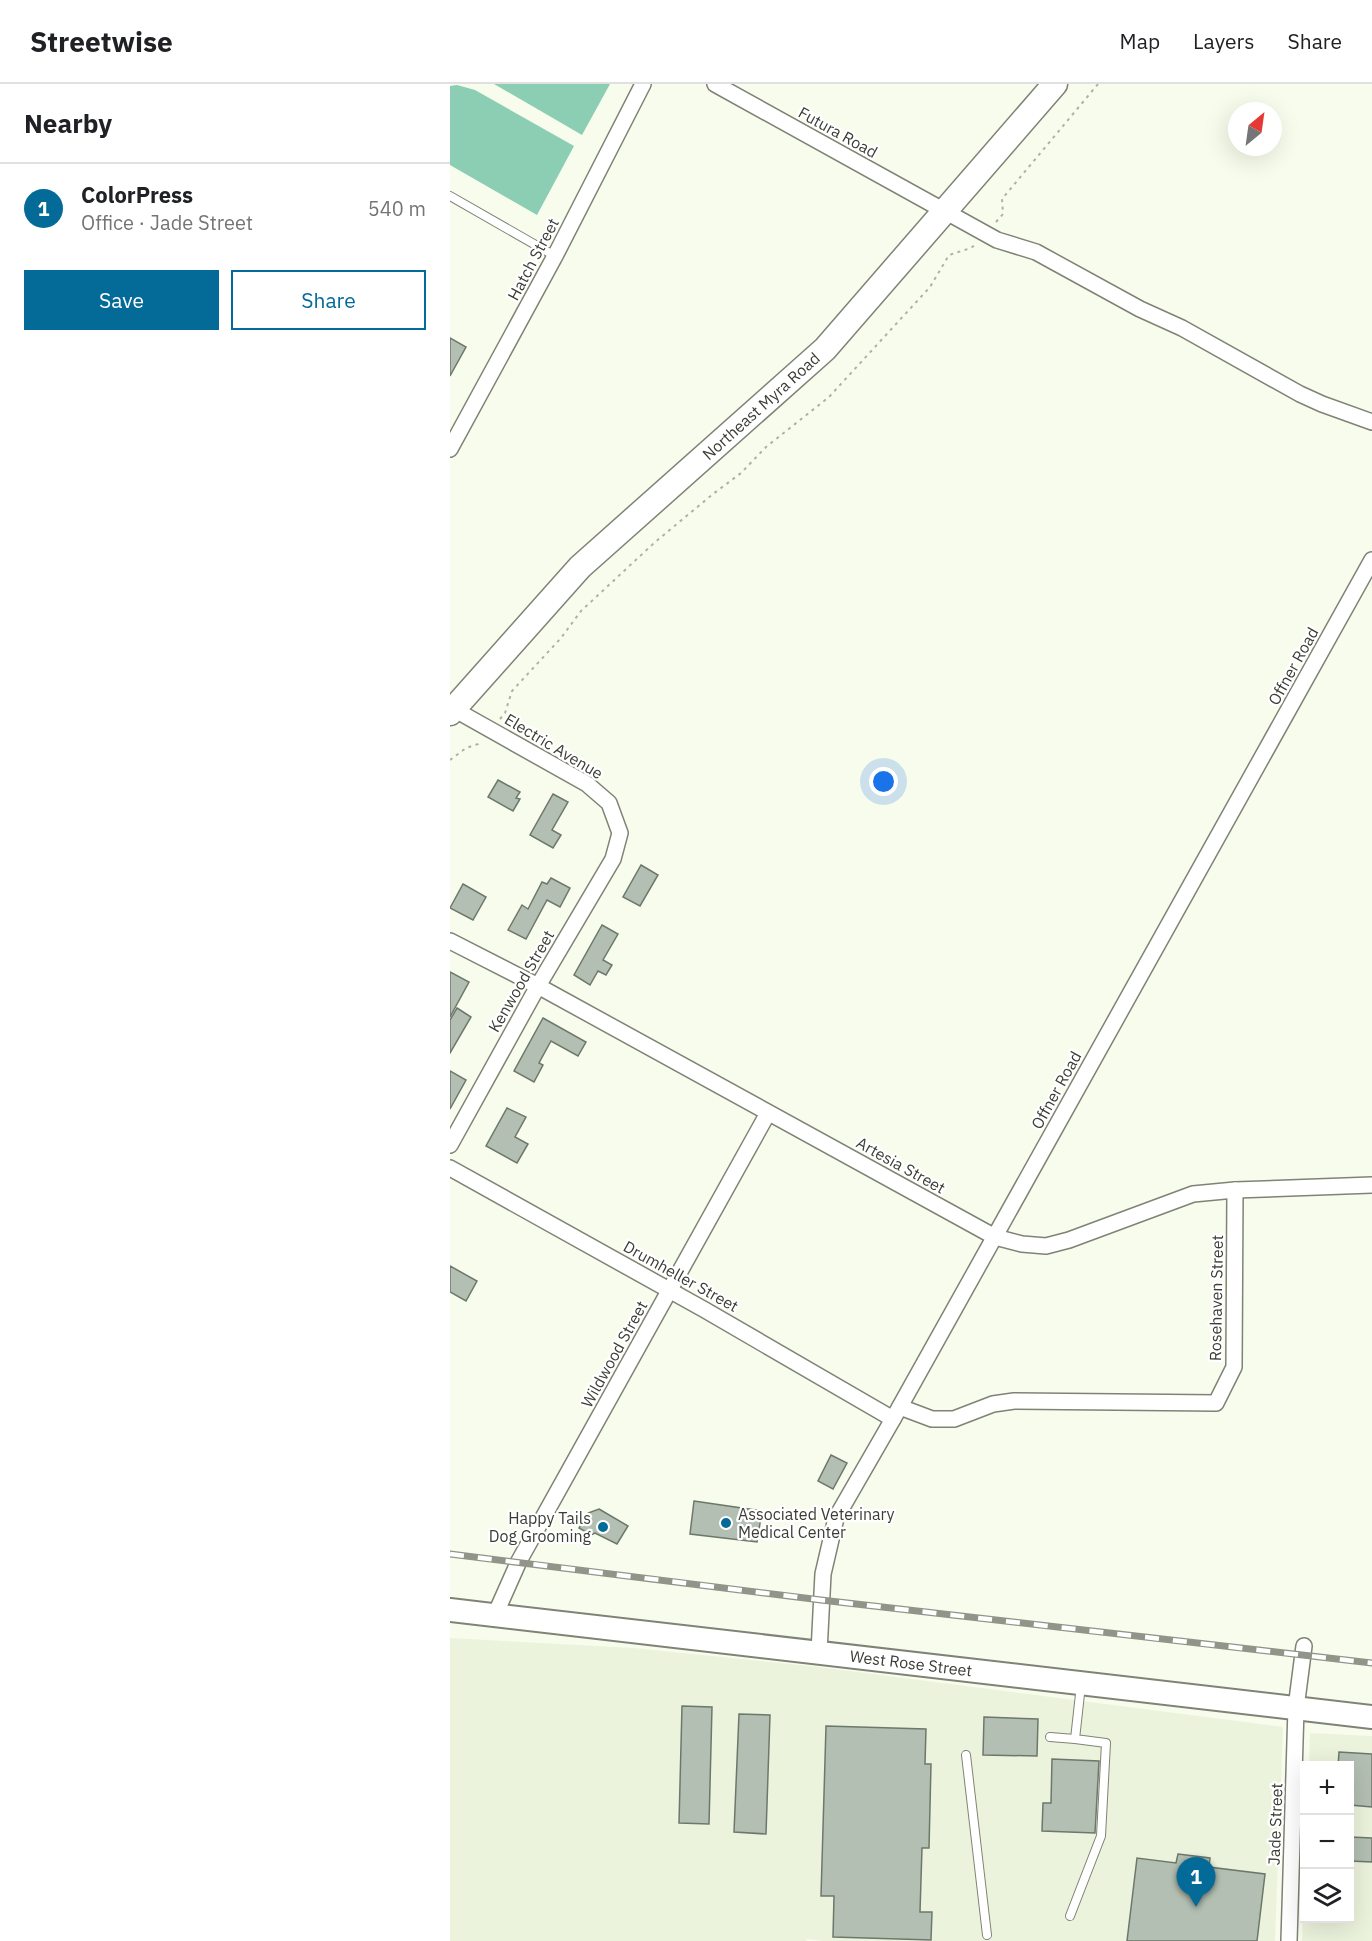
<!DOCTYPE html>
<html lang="en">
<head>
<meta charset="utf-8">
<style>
  :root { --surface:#fff; --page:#f6f6f6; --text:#202124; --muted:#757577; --line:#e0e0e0; --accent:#046b99 }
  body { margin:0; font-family:"IBM Plex Sans",sans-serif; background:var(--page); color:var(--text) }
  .controls { position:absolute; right:18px; bottom:18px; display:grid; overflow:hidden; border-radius:0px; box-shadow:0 6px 24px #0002 }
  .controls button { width:54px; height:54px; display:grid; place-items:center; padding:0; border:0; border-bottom:2px solid var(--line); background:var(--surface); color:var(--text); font:30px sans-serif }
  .compass { position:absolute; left:778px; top:18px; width:54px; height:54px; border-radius:50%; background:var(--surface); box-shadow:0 6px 24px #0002; rotate:29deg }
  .you { position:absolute; left:434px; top:698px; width:21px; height:21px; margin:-15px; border:4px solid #fff; border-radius:50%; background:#1a73e8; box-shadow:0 0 0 9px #1a73e833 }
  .badge { display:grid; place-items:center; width:39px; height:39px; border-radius:50%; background:var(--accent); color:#fff; font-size:20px; font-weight:700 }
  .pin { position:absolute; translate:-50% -50px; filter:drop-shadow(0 2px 3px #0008) }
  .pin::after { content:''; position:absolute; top:32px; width:21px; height:18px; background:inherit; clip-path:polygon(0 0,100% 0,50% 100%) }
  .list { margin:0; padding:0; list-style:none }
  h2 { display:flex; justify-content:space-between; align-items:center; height:78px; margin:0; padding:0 24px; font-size:26px }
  h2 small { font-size:20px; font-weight:400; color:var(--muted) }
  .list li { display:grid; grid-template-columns:39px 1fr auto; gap:18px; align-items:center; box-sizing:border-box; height:90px; padding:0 24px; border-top:2px solid var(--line) }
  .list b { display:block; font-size:22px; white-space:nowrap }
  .list p { margin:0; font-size:20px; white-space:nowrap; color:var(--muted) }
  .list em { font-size:20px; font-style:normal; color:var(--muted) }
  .actions { display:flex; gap:12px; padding:18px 24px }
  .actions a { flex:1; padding:14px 0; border:2px solid var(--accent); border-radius:0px; text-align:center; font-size:21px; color:var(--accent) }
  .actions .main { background:var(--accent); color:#fff }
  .icon { flex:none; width:33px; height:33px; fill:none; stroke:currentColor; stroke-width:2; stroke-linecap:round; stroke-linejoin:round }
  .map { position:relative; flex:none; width:922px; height:1857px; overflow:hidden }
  header { display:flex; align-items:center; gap:36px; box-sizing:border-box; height:84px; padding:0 30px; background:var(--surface); border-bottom:2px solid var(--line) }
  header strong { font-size:28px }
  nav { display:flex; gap:33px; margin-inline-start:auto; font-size:21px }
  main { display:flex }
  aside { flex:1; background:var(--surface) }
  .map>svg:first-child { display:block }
</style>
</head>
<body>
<header>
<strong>Streetwise</strong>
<nav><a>Map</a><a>Layers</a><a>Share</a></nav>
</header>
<main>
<aside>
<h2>Nearby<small></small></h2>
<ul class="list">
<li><span class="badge">1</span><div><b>ColorPress</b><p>Office · Jade Street</p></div><em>540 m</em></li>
</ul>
<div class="actions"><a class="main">Save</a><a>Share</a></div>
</aside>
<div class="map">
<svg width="922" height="1857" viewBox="0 0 922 1857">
  <rect width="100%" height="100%" fill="#f8fcec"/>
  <g fill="#ecf3dc">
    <polygon points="0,1554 184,1564 369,1583 833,1643 825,1857 373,1857 357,1855 356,1857 0,1857"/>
    <polygon points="860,1649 922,1652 922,1857 852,1857 854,1799 854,1834 900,1834 900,1682 859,1681"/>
  </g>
  <g fill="#8bceb3">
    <polygon points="44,0 160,0 132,51"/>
    <polygon points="7,1 25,6 124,62 87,131 0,81 0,2"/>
  </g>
  <g fill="#b3bfb2" stroke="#6d786c" stroke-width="1.5">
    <polygon points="0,254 16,263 0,292"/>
    <polygon points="48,696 70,708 66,714 70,715 63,727 38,713"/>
    <polygon points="103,710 118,718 102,746 111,751 103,764 80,751"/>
    <polygon points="191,781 208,791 190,822 173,813"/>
    <polygon points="101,794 120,804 110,823 97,816 76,855 58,846 72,821 78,825 92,798 97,800"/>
    <polygon points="13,800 36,813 23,836 0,824"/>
    <polygon points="152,841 168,850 153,876 162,881 156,891 148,887 140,901 124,891"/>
    <polygon points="0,888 19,898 0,933"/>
    <polygon points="7,924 21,933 0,969 0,936"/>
    <polygon points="93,934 136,958 128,972 101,957 89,979 93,981 84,998 64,987"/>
    <polygon points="0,987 16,996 0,1025"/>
    <polygon points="57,1024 76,1033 65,1053 78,1060 67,1079 36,1062"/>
    <polygon points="0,1182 27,1197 16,1217 0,1208"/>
    <polygon points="381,1371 397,1379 383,1405 368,1397"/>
    <polygon points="244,1417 312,1427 307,1458 240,1450"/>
    <polygon points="149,1425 178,1442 167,1460 145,1449 141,1451 129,1444 138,1429"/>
    <polygon points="232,1622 262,1623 259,1740 229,1739"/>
    <polygon points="289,1630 320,1631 316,1750 284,1748"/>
    <polygon points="534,1633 588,1635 587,1672 533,1671"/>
    <polygon points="376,1642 476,1645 475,1680 481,1680 479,1764 472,1764 470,1828 482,1828 481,1856 383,1853 384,1812 371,1812"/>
    <polygon points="889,1668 922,1670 922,1723 900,1721 900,1682 888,1682"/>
    <polygon points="602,1675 649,1677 645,1749 592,1747 593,1719 601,1719"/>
    <polygon points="900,1753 922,1754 922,1778 900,1777"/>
    <polygon points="728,1770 760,1774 759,1783 815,1790 807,1857 677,1857 687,1774 726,1779"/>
  </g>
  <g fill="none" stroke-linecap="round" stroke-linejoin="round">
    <defs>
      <g id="service">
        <polyline points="0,112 105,172"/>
        <polyline points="600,1653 625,1655"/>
        <polyline points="516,1671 537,1851"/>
        <polyline points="620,1832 651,1752 656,1659 625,1655 631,1601"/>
      </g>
      <g id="minor">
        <polyline points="265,0 547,156 586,168 690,225 732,244 850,310 872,320 922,338"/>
        <polyline points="0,365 105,172 193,0"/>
        <polyline points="0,623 137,700 159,719 170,749 163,775 88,902 0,1061"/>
        <polyline points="0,857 88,902 545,1153 572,1160 596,1162 619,1156 743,1110 785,1106 922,1101"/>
        <polyline points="0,1084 255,1226 443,1335"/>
        <polyline points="450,1323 482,1335 504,1335 543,1320 564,1317 766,1319 784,1283 785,1106"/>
        <polyline points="45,1531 69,1477 318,1029"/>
        <polyline points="369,1568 373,1490 386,1434 443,1335 922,476"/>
        <polyline points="839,1857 846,1624 854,1562"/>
      </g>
      <polyline id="primary" points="0,1526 922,1633"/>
      <polyline id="trunk" points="0,629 130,483 375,265 605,0"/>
    </defs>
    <use href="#service" stroke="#7f8375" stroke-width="10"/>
    <use href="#minor" stroke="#7f8375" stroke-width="18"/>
    <use href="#primary" stroke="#7f8375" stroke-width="26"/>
    <use href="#trunk" stroke="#7f8375" stroke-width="27"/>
    <g stroke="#aeb2a5" stroke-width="2" stroke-dasharray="3 4.5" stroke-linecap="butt">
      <polyline points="546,138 553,130 552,115 648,0"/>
      <polyline points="50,635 55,629 62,607 111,554 131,527 204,459 263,410 291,389 316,363 379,313 480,203 499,171 521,164 526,160"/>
      <polyline points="0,676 16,664 28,660 30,658"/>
    </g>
    <use href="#service" stroke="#fff" stroke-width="8"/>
    <use href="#minor" stroke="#fff" stroke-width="15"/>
    <use href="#primary" stroke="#fff" stroke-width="22"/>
    <use href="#trunk" stroke="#fff" stroke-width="24"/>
    <defs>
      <polyline id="rail" points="0,1470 371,1516 922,1579"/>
    </defs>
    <use href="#rail" stroke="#919489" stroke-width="7"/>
    <use href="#rail" stroke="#fff" stroke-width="4.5" stroke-dasharray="14" stroke-linecap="butt"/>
  </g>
  <g fill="#046b99" stroke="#fff" stroke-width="2">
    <circle cx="276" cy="1439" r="6"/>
    <circle cx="153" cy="1443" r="6"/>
  </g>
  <g text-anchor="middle" stroke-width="4.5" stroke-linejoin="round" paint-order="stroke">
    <g font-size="16" fill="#3b3d36" stroke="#fff">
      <text transform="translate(388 48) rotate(29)" y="6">Futura Road</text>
      <text transform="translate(83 175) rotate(-62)" y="6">Hatch Street</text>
      <text transform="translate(311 322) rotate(-42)" y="6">Northeast Myra Road</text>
      <text transform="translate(843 582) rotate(-61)" y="6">Offner Road</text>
      <text transform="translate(104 662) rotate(31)" y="6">Electric Avenue</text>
      <text transform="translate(71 897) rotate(-60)" y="6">Kenwood Street</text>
      <text transform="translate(606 1006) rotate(-61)" y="6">Offner Road</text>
      <text transform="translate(451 1081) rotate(29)" y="6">Artesia Street</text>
      <text transform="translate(231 1192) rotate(29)" y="6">Drumheller Street</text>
      <text transform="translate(766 1214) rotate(-89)" y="6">Rosehaven Street</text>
      <text transform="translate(164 1270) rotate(-61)" y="6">Wildwood Street</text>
      <text transform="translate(461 1579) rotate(7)" y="6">West Rose Street</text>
      <text transform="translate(825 1740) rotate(-88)" y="6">Jade Street</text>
    </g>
    <g font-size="16" fill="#3b3d36" stroke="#fff" text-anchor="start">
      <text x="288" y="1436">Associated Veterinary<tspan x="288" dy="18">Medical Center</tspan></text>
      <text x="141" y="1440" text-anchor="end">Happy Tails<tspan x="141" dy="18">Dog Grooming</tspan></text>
    </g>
  </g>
</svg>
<div class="controls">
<button>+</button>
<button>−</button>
<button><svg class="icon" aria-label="layers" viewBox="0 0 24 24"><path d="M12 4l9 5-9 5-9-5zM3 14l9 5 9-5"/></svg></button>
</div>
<svg class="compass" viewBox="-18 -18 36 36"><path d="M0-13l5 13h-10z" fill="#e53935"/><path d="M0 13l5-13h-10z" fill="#757577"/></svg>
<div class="you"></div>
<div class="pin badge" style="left:746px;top:1823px">1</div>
</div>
</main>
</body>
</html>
